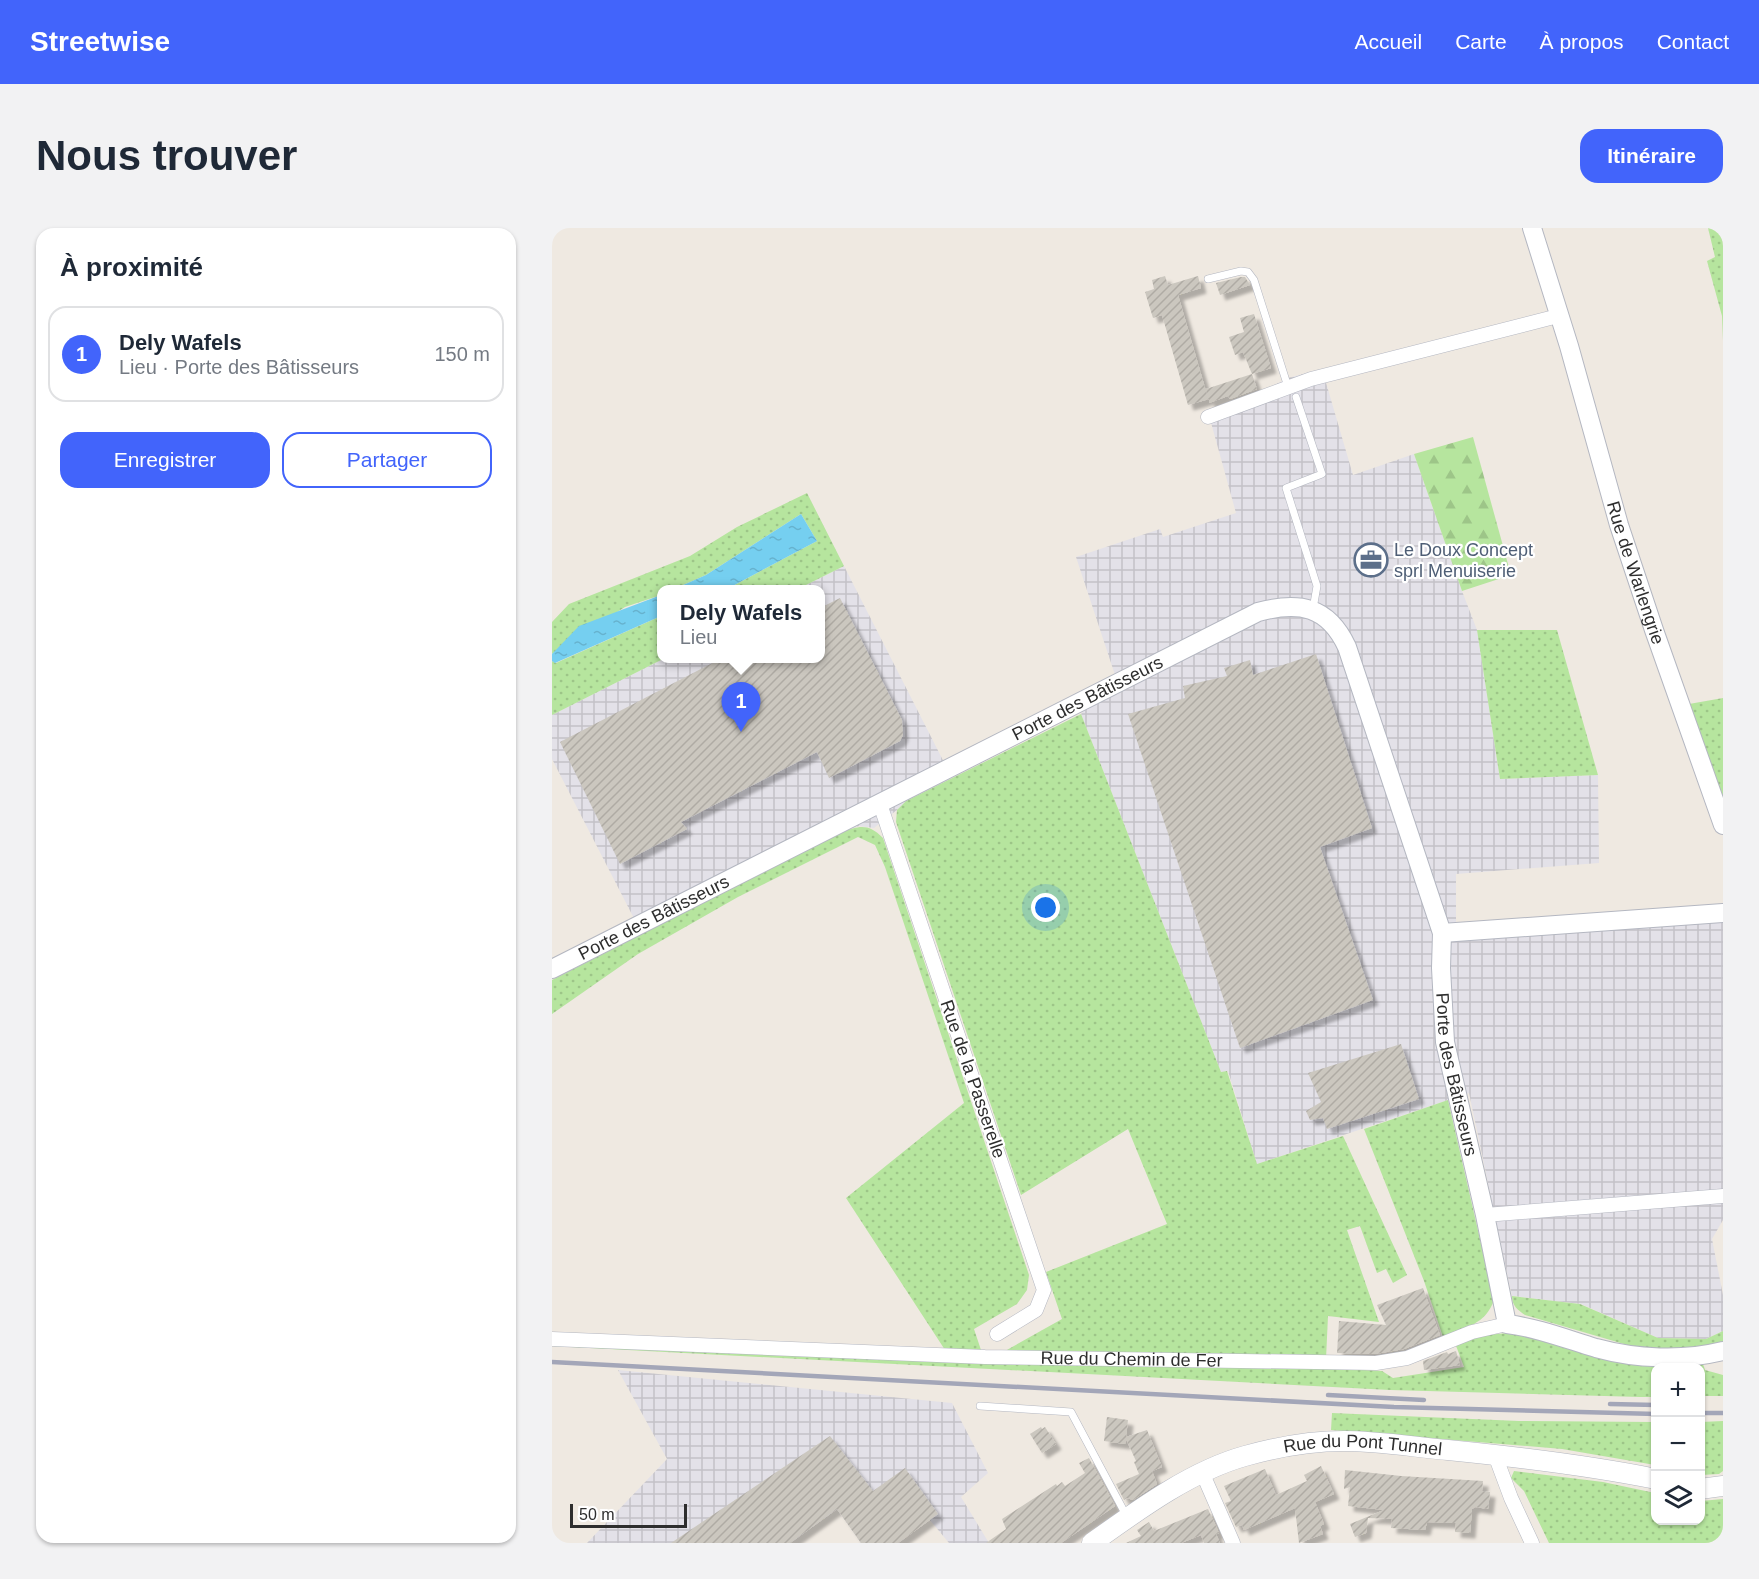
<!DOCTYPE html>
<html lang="fr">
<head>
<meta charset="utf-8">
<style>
  :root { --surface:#fff; --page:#f2f2f3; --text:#1f2937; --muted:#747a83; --line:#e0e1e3; --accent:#4264fb }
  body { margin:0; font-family:Helvetica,sans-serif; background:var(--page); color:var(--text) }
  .controls { position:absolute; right:18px; bottom:18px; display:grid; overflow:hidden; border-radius:12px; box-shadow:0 2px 4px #0004 }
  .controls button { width:54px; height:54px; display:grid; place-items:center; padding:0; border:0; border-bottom:2px solid var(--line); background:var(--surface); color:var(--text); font:30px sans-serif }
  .scale { position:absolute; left:18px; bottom:15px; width:117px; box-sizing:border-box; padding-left:6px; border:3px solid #2e2e2e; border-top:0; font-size:16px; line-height:21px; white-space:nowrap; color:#2e2e2e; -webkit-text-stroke:4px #fff; paint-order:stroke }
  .you { position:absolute; left:494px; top:680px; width:21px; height:21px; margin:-15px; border:4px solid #fff; border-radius:50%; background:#1a73e8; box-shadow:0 0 0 9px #1a73e833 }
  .badge { display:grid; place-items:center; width:39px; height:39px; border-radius:50%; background:var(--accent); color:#fff; font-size:20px; font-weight:700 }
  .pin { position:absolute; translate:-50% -50px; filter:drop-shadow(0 2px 3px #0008) }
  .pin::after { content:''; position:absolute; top:32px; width:21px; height:18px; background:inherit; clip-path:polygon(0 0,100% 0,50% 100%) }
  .popup { position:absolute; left:105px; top:357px; width:168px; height:78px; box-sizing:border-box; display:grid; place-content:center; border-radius:12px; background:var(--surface); filter:drop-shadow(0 2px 4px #0005); font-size:20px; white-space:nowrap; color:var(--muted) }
  .popup b { font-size:22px; color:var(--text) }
  .popup::after { content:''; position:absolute; left:50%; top:100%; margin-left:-12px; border:12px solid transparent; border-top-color:var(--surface) }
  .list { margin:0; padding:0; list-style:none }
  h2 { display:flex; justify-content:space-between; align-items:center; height:78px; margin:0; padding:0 24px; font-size:26px }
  h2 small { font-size:20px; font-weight:400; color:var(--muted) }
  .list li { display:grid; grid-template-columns:39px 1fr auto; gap:18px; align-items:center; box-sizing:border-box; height:96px; margin:0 12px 12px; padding:0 12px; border:2px solid var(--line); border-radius:18px }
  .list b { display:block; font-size:22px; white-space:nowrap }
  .list p { margin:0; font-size:20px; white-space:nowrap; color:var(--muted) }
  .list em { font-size:20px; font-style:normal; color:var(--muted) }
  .actions { display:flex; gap:12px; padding:18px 24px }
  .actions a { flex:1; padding:14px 0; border:2px solid var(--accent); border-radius:18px; text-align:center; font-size:21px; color:var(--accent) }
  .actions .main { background:var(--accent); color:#fff }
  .icon { flex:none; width:33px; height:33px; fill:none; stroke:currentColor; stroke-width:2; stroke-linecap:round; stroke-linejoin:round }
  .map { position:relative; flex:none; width:1171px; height:1315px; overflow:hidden; border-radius:18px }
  header { display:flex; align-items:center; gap:36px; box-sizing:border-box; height:84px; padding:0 30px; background:var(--accent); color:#fff }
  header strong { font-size:28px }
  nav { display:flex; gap:33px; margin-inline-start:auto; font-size:21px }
  .intro { display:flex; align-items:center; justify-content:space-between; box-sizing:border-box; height:144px; padding:0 36px }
  h1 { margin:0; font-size:42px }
  .button { padding:15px 27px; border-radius:18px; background:var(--accent); color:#fff; font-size:21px; font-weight:700 }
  main { display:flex; gap:36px; padding:0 36px }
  aside { flex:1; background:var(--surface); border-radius:18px; box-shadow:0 2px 4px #0004 }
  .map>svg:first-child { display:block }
</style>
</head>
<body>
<header>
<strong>Streetwise</strong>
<nav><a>Accueil</a><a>Carte</a><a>À propos</a><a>Contact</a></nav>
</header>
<div class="intro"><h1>Nous trouver</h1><a class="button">Itinéraire</a></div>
<main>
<aside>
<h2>À proximité<small></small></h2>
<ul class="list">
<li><span class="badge">1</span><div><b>Dely Wafels</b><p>Lieu · Porte des Bâtisseurs</p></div><em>150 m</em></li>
</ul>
<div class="actions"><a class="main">Enregistrer</a><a>Partager</a></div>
</aside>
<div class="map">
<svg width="1171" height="1315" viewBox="0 0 1171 1315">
  <defs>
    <pattern id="industrial-grid" width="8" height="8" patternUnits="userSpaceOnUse" patternTransform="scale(1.5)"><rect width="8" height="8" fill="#e3e1e8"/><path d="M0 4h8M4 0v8" fill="none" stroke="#c3c1c7"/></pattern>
    <pattern id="grass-dots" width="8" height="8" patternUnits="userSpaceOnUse" patternTransform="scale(1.5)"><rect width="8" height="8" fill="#b6e59e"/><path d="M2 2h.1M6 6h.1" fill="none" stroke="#9dc588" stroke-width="1.8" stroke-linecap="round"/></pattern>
    <pattern id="forest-firs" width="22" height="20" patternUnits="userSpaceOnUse" patternTransform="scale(1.5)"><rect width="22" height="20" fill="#b6e59e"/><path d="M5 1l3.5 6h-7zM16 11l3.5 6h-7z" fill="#9dc588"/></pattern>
    <pattern id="water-ripples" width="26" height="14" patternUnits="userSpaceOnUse" patternTransform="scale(1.5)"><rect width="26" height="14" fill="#75cff0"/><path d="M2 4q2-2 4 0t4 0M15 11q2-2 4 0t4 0" fill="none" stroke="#66b2ce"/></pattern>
    <pattern id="building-hatch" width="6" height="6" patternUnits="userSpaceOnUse" patternTransform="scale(1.5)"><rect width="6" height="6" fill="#cbc7bf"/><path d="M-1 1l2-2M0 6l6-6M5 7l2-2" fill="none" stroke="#afaba4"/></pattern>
    <filter id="shadow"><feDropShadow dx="5.5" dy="5.5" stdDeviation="1.5" flood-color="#0004"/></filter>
  </defs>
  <rect width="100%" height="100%" fill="#efe9e1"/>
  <g fill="url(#industrial-grid)">
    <polygon points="770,141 801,247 862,226 910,363 925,402 948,551 1046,547 1047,635 904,646 904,694 912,709 1171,694 1171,992 1160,1011 1171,1067 1171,1103 1154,1111 1106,1110 1029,1076 960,1068 917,865 705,936 676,843 669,844 529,486 563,447 524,329 608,301 611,309 684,285 658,191 736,150"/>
    <polygon points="292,338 400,550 354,573 345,582 322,600 307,598 289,604 90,706 0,531 0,487 111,431 268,430 268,362 246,361"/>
    <polygon points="66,1142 400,1175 436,1245 409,1269 437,1315 397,1315 377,1291 346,1315 309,1315 285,1281 238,1315 35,1315 115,1231"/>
  </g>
  <g fill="url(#grass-dots)">
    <polygon points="1156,0 1171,0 1171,113 1170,88 1155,33 1163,29"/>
    <polygon points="255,265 292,338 246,361 175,361 265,313 249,286 154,347 122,361 110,362 109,367 73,379 0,426 0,394 17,376 138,328 185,299"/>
    <polygon points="109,388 110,430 111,431 0,487 0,433 4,435"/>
    <polygon points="925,402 1005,402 1046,547 948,551"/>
    <polygon points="1171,470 1171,573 1137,476"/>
    <path d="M529,486L669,844L675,843L705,936L791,908L855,1047L841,1055L834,1041L825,1045L808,998L795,1002L827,1094L776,1088L774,1131L395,1125L294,970L412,875L333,639L323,617L306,609L186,669L86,726L0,786V752L289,604C308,598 316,595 331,610L477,1047L475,1062L465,1076L422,1101L429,1122L453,1123L510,1091L494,1044L615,996L576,901L469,967L344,594L345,582L354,573Z"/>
    <path d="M896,872L942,1072C934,1096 913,1100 891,1109L872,1053L812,901Z"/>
    <path d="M960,1068L1028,1076L1106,1110L1154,1111L1171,1103V1117L1117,1121H1089L973,1087C966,1082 960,1078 960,1068Z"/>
    <polygon points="957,1105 981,1106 1132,1138 1151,1136 1153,1142 1171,1147 1171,1168 1149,1168 1148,1140 1104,1140 1103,1169 1088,1169 838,1162 0,1118 0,1114 774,1140 830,1143 841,1150 912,1139 903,1115 933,1107"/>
    <polygon points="780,1185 967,1193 1103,1194 1103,1237 1010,1221 779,1202"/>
    <polygon points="1171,1193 1171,1243 1167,1246 1149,1247 1149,1194"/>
    <polygon points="962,1243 1051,1254 1103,1265 1104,1292 1148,1292 1149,1273 1171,1271 1171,1315 997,1315 972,1263 959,1250"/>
  </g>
  <polygon fill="url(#forest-firs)" points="921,209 959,347 910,363 862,226"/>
  <g fill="url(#water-ripples)">
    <polygon points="249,286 265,313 175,361 122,361 154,347"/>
    <polygon points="109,367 109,388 3,435 0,433 0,426 27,398"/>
  </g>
  <g fill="url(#building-hatch)" filter="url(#shadow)">
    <polygon points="613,48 616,57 646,48 649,60 626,67 656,170 654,161 700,146 705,161 678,171 676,168 657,175 657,171 636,177 610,87 601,90 593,64 602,61 600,52"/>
    <polygon points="689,49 693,49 698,57 668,67 664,55"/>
    <polygon points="702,86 719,140 700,146 691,124 683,127 677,109 692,104 688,90"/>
    <polygon points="288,370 350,492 351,507 348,513 277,550 265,524 129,594 135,601 68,636 8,514 170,430 268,430 268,380"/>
    <polygon points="764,426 820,600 768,619 821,772 688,820 576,486 633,470 631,458 675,448 672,440 698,432 701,447"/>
    <polygon points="849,816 867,871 775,901 771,890 758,892 754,883 769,874 756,845"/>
    <polygon points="871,1060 888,1107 852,1121 823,1126 785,1125 787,1093 834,1097 825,1077"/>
    <polygon points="904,1123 908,1137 872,1142 871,1133 895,1124 896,1126"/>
    <polygon points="555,1189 576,1192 574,1209 595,1202 610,1239 600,1243 605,1256 581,1272 575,1270 572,1272 564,1256 587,1246 582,1234 584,1233 574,1211 573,1216 552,1213"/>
    <polygon points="489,1199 490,1201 493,1199 504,1216 490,1225 478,1206"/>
    <polygon points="278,1208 321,1263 353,1240 386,1286 346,1315 309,1315 285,1281 238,1315 119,1315"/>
    <polygon points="537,1230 563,1278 509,1315 434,1315 454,1301 450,1291 504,1256 505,1258 510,1254 513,1258 533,1245 527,1235"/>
    <polygon points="769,1238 782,1266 763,1274 772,1296 768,1298 771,1306 747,1315 743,1280 692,1302 690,1297 684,1299 673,1275 679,1273 672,1258 713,1241 724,1267 755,1253 752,1247"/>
    <polygon points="793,1242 849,1248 931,1253 930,1263 938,1264 936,1281 923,1279 920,1281 918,1305 903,1304 904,1295 875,1294 873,1302 839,1300 840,1291 816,1290 814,1305 803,1309 798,1296 832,1282 796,1278 798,1259 792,1261"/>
    <polygon points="656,1281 667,1305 664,1306 668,1315 652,1315 649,1307 629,1315 574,1315 589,1308 585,1302 597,1294 602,1303"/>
  </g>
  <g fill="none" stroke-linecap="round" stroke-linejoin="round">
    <defs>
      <g id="service">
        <polyline points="656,51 689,43 696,44 702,52 736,159"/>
        <polyline points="744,169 770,246 734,260 765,358 761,381"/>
        <polyline points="428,1178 519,1184 574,1287"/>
      </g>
      <g id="minor">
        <polyline points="656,189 759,151 1006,88"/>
        <polyline points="328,576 492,1062 484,1082 445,1106"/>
        <polyline points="933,987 1171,968"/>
        <path id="s1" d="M0,1111L433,1129L824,1135L855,1130L920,1104L955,1096"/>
        <polyline points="943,1227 959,1270 980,1315"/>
        <polyline points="650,1244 681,1315"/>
      </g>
      <g id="tertiary">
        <path id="s2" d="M980,0L1017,118L1067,297L1102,402L1171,597"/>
        <polyline points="890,705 1171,685"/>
        <path id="s3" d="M0,741L706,384C747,373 776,378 795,419L890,705L889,740L893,814L933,987L955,1096C986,1100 1014,1111 1044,1120C1084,1131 1131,1133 1171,1123"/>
      </g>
      <g id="secondary">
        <polyline points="1148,1261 1171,1258"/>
        <path id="s4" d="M540,1315C586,1282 639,1243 693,1228C725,1219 759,1213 792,1213C826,1213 862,1219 896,1222C966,1229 1035,1237 1104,1251"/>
      </g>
    </defs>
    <use href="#service" stroke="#b4b7c1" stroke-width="8"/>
    <use href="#minor" stroke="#b4b7c1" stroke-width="15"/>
    <use href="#tertiary" stroke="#b4b7c1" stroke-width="20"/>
    <use href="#secondary" stroke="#b4b7c1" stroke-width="21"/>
    <use href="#service" stroke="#fff" stroke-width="7"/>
    <use href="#minor" stroke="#fff" stroke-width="14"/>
    <use href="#tertiary" stroke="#fff" stroke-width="18"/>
    <use href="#secondary" stroke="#fff" stroke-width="20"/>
    <g stroke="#a3a6b8" stroke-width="4.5">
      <polyline points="0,1134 842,1179 1104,1186"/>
      <polyline points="776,1167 872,1172"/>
      <polyline points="1058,1176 1104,1177"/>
      <polyline points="1148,1185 1171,1185"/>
    </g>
  </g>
  <defs>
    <symbol id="office-ring" viewBox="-11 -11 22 22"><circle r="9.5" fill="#fff" stroke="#5c6f8a" stroke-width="1.5"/><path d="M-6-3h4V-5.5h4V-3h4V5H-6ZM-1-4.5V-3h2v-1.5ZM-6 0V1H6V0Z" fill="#5c6f8a"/></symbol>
  </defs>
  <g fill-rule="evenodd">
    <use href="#office-ring" x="800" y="313" width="38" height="38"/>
  </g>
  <g text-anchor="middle" stroke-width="4.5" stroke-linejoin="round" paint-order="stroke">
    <g font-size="18" fill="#4e5e75" stroke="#fff" text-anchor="start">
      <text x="842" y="328">Le Doux Concept<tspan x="842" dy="21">sprl Menuiserie</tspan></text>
    </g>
    <g font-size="18" fill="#2e2e2e" stroke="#fff">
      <text dy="6" stroke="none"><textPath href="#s2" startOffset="360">Rue de Warlengrie</textPath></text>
      <text dy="6" stroke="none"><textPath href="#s3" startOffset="600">Porte des Bâtisseurs</textPath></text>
      <text dy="6" stroke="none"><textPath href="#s3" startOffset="114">Porte des Bâtisseurs</textPath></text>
      <text dy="6" stroke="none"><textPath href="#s3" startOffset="1342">Porte des Bâtisseurs</textPath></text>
      <text transform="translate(421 851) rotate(71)" y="6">Rue de la Passerelle</text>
      <text dy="6" stroke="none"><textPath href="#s1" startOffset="580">Rue du Chemin de Fer</textPath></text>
      <text dy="6" stroke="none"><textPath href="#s4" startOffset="296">Rue du Pont Tunnel</textPath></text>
    </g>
  </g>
</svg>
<div class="controls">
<button>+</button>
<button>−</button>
<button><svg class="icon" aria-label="layers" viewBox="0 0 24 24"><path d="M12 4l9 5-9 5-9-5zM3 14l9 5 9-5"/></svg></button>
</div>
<div class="scale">50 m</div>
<div class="you"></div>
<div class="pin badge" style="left:189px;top:504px">1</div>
<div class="popup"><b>Dely Wafels</b>Lieu</div>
</div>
</main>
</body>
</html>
